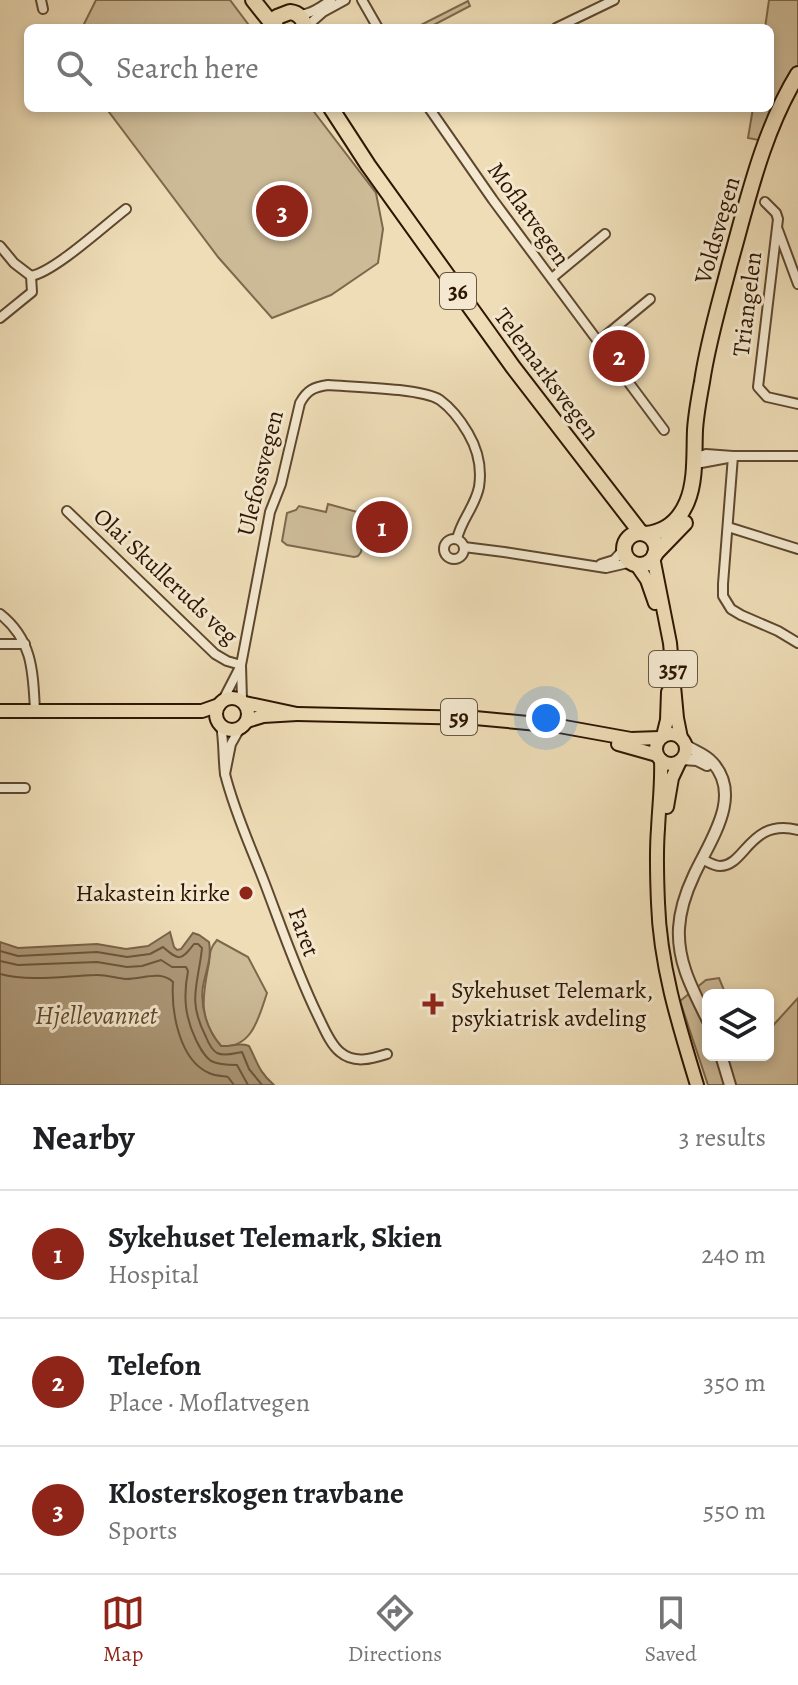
<!DOCTYPE html>
<html lang="en">
<head>
<meta charset="utf-8">
<style>
  :root { --surface:#fff; --page:#f6f6f6; --text:#202124; --muted:#757577; --line:#e0e0e0; --accent:#8f2418 }
  body { margin:0; font-family:Alegreya,serif; background:var(--page); color:var(--text) }
  .controls { position:absolute; right:24px; bottom:24px; display:grid; overflow:hidden; border-radius:12px; box-shadow:0 4px 12px #0003 }
  .controls button { width:72px; height:72px; display:grid; place-items:center; padding:0; border:0; border-bottom:2px solid var(--line); background:var(--surface); color:var(--text); font:40px sans-serif }
  .you { position:absolute; left:546px; top:718px; width:28px; height:28px; margin:-20px; border:6px solid #fff; border-radius:50%; background:#1a73e8; box-shadow:0 0 0 12px #1a73e833 }
  .badge { display:grid; place-items:center; width:52px; height:52px; border-radius:50%; background:var(--accent); color:#fff; font-size:26px; font-weight:700 }
  .pin { position:absolute; translate:-50% -50%; border:4px solid #fff; box-shadow:0 2px 8px #0006 }
  .list { margin:0; padding:0; list-style:none }
  h2 { display:flex; justify-content:space-between; align-items:center; height:104px; margin:0; padding:0 32px; font-size:34px }
  h2 small { font-size:26px; font-weight:400; color:var(--muted) }
  .list li { display:grid; grid-template-columns:52px 1fr auto; gap:24px; align-items:center; box-sizing:border-box; height:128px; padding:0 32px; border-top:2px solid var(--line) }
  .list b { display:block; font-size:30px; white-space:nowrap }
  .list p { margin:0; font-size:26px; white-space:nowrap; color:var(--muted) }
  .list em { font-size:26px; font-style:normal; color:var(--muted) }
  .icon { flex:none; width:44px; height:44px; fill:none; stroke:currentColor; stroke-width:2; stroke-linecap:round; stroke-linejoin:round }
  .map { position:relative; flex:none; width:798px; height:1085px; overflow:hidden }
  .search { position:absolute; background:var(--surface); box-shadow:0 4px 12px #0003; left:24px; right:24px; top:24px; height:88px; display:flex; align-items:center; gap:20px; box-sizing:border-box; padding:0 28px; border-radius:12px; color:var(--muted); font-size:30px }
  .sheet { height:488px; background:var(--surface) }
  nav { display:flex; justify-content:space-around; align-items:center; box-sizing:border-box; height:112px; border-top:2px solid var(--line); background:var(--surface); font-size:22px; color:var(--muted) }
  nav a { display:grid; justify-items:center; gap:4px }
  nav .on { color:var(--accent) }
  .map>svg:first-child { display:block }
</style>
</head>
<body>
<div class="map">
<svg width="798" height="1085" viewBox="0 0 798 1085">
  <rect width="100%" height="100%" fill="#eeddb7"/>
  <filter id="stains"><feTurbulence type="fractalNoise" baseFrequency=".0025" numOctaves="4"/><feColorMatrix values="0 0 0 0 .2 0 0 0 0 .09 0 0 0 0 .02 0 0 0 .5 -.17"/></filter>
  <radialGradient id="worn" r=".72"><stop offset=".6" stop-color="#630" stop-opacity="0"/><stop offset="1" stop-color="#630" stop-opacity=".3"/></radialGradient>
  <g fill="#cdbb98" stroke="#7e684c" stroke-width="2">
    <polygon points="96,0 230,0 251,28 82,28"/>
    <polygon points="769,0 798,0 798,82 769,142 748,138 753,108 770,108 770,28 765,28"/>
    <polygon points="468,1 470,6 428,28 415,28"/>
    <polygon points="106,108 311,108 376,193 383,229 378,263 331,295 272,318 218,257"/>
    <polygon points="328,504 368,515 361,552 358,556 354,557 287,545 282,541 287,513 296,510 299,506 326,512"/>
    <path d="M217,940L248,957L267,993C259,1017 252,1049 221,1046C197,1019 203,994 209,963C210,952 210,948 217,940Z"/>
    <polygon points="719,978 726,995 708,995 708,1055 768,1055 768,1031 798,998 798,1085 708,1085 680,1001 706,980"/>
  </g>
  <path fill="#ad9979" stroke="#7a6449" stroke-width="2" d="M170,932L174,947L177,950L181,949L193,933L199,935L209,942C212,957 206,971 203,986C200,1007 207,1030 221,1046C232,1047 239,1042 249,1046C258,1063 258,1071 274,1085H0V942L18,948L97,944L126,949L148,946Z"/>
  <g fill="none" stroke-linecap="round" stroke-linejoin="round">
    <g stroke="#6e573d" stroke-width="2">
      <path d="M0,951L18,956L97,952L127,957L150,954L163,947C179,961 181,961 194,944H198L202,948C198,986 187,1000 206,1037C208,1042 212,1050 217,1053C225,1057 235,1053 242,1052L249,1069L262,1085"/>
      <path d="M0,961L18,965L97,962L127,967L142,966L161,960L172,967H186L188,971C183,997 185,1017 196,1040C200,1048 204,1056 211,1061C219,1065 229,1065 237,1065L248,1085"/>
      <path d="M0,974C30,982 64,976 95,975C105,974 115,978 126,979C144,979 160,970 173,982C171,1011 179,1060 209,1073C215,1076 222,1076 228,1077L234,1085"/>
    </g>
    <defs>
      <g id="minor">
        <polyline points="41,0 43,9"/>
        <polyline points="362,0 378,28"/>
        <path d="M299,15C311,14 321,7 331,0"/>
        <polyline points="306,27 323,12 345,0"/>
        <polyline points="556,28 614,0"/>
        <polyline points="429,108 493,200 664,430"/>
        <polyline points="765,202 776,213 778,219 758,387 767,397 798,404"/>
        <polyline points="778,230 798,284"/>
        <polyline points="0,246 14,263 31,276 32,292 0,318"/>
        <path d="M31,276C54,272 104,226 126,209"/>
        <polyline points="552,278 605,234"/>
        <polyline points="599,341 650,299"/>
        <polyline points="733,456 723,584 723,596 731,609 741,615 778,631 798,643"/>
        <polyline points="694,458 706,454 733,456 798,456"/>
        <polyline points="694,458 701,463 728,458"/>
        <polyline points="67,511 215,654 227,661 241,665"/>
        <polyline points="728,527 798,549"/>
        <circle cx="454" cy="549" r="10"/>
        <polyline points="464,547 504,552 606,568 632,562"/>
        <polyline points="601,564 614,560 625,548"/>
        <path d="M0,614C33,640 33,672 35,711"/>
        <polyline points="0,644 25,644"/>
        <polyline points="223,700 239,669"/>
        <path d="M242,700L241,665L264,544L270,512L281,484L300,403C307,390 314,387 328,385C353,387 421,388 440,400C451,408 461,421 468,433C478,450 482,468 479,487C475,507 461,520 457,539"/>
        <path d="M221,725C224,742 223,758 225,774L231,744L240,728"/>
        <path d="M225,774C235,814 251,847 265,884C282,929 297,973 318,1016C324,1028 330,1044 340,1052C354,1064 371,1059 387,1054"/>
        <polyline points="0,788 25,788"/>
        <path d="M702,859C708,862 714,866 720,866C746,866 749,818 798,830"/>
      </g>
      <g id="tertiary">
        <path d="M685,745C694,751 705,754 712,762C744,796 709,842 694,875C686,892 680,910 679,928C677,963 694,992 708,1021"/>
        <polyline points="682,759 697,760 707,765"/>
        <polyline points="721,1055 730,1085"/>
      </g>
      <g id="primary">
        <polyline points="653,557 670,643 677,718 681,738"/>
        <polyline points="636,564 647,580 655,603"/>
        <circle cx="232" cy="714" r="16"/>
        <polyline points="245,703 297,714 263,716 247,721"/>
        <polyline points="0,711 202,711 219,705"/>
        <polyline points="297,714 475,718 559,726 631,739 660,738"/>
        <circle cx="671" cy="749" r="15"/>
        <polyline points="663,736 667,720 668,692"/>
        <polyline points="618,744 657,755"/>
        <path d="M661,760C662,784 659,806 658,829C656,853 657,879 658,903C660,966 679,1026 697,1085"/>
        <polyline points="667,807 672,778 680,761"/>
      </g>
      <g id="trunk">
        <polyline points="253,0 273,25"/>
        <path d="M273,28L277,17L290,12C299,13 304,19 305,28"/>
        <polyline points="331,108 368,165 513,367 641,533"/>
        <circle cx="640" cy="549" r="16"/>
        <path d="M646,534C666,532 679,521 687,502C696,481 694,453 695,430C696,414 699,398 702,382C708,341 720,302 730,263C748,199 763,131 798,74"/>
        <polyline points="655,554 685,523"/>
      </g>
    </defs>
    <use href="#minor" stroke="#5e472e" stroke-width="12"/>
    <use href="#tertiary" stroke="#5e472e" stroke-width="14"/>
    <use href="#primary" stroke="#2e1501" stroke-width="16"/>
    <use href="#trunk" stroke="#2e1501" stroke-width="18"/>
    <use href="#minor" stroke="#f4e9d0" stroke-width="8"/>
    <use href="#tertiary" stroke="#f4e9d0" stroke-width="10"/>
    <use href="#primary" stroke="#eeddb7" stroke-width="12"/>
    <use href="#trunk" stroke="#eeddb7" stroke-width="14"/>
  </g>
  <g fill="#8f2418" stroke="#f4e9d0" stroke-width="3">
    <circle cx="246" cy="893" r="8"/>
    <path d="M429 992h8v8h8v8h-8v8h-8v-8h-8v-8h8z"/>
  </g>
  <g text-anchor="middle" stroke-width="6" stroke-linejoin="round" paint-order="stroke">
    <g fill="#f4e9d0" stroke="#69553f" stroke-width="2">
      <rect x="440" y="273" width="36" height="36" rx="6"/>
      <rect x="649" y="651" width="48" height="36" rx="6"/>
      <rect x="441" y="699" width="36" height="36" rx="6"/>
    </g>
    <g font-size="22" font-weight="bold" fill="#2e1501">
      <text x="458" y="299">36</text>
      <text x="673" y="677">357</text>
      <text x="459" y="725">59</text>
    </g>
    <g font-size="24" fill="#2e1501" stroke="#f4e9d0">
      <text transform="translate(529 214) rotate(54)" y="8">Moflatvegen</text>
      <text transform="translate(717 230) rotate(-74)" y="8">Voldsvegen</text>
      <text transform="translate(747 304) rotate(-83)" y="8">Triangelen</text>
      <text transform="translate(547 374) rotate(53)" y="8">Telemarksvegen</text>
      <text transform="translate(260 473) rotate(-76)" y="8">Ulefossvegen</text>
      <text transform="translate(166 576) rotate(43)" y="8">Olai Skulleruds veg</text>
      <text transform="translate(304 932) rotate(70)" y="8">Faret</text>
    </g>
    <g font-size="24" fill="#2e1501" stroke="#f4e9d0" text-anchor="end">
      <text x="230" y="901">Hakastein kirke</text>
      <text x="451" y="998" text-anchor="start">Sykehuset Telemark,<tspan x="451" dy="28">psykiatrisk avdeling</tspan></text>
    </g>
    <g font-size="26" font-style="italic" fill="#614a31" stroke="#f4e9d0">
      <text x="96" y="1024">Hjellevannet</text>
    </g>
  </g>
  <rect width="100%" height="100%" filter="url(#stains)"/>
  <rect width="100%" height="100%" fill="url(#worn)"/>
</svg>
<div class="controls">
<button><svg class="icon" aria-label="layers" viewBox="0 0 24 24"><path d="M12 4l9 5-9 5-9-5zM3 14l9 5 9-5"/></svg></button>
</div>
<div class="you"></div>
<div class="pin badge" style="left:382px;top:527px">1</div>
<div class="pin badge" style="left:619px;top:356px">2</div>
<div class="pin badge" style="left:282px;top:211px">3</div>
<div class="search"><svg class="icon" aria-label="search" viewBox="0 0 24 24"><circle cx="10" cy="10" r="6"/><path d="M15 15l6 6"/></svg>Search here</div>
</div>
<section class="sheet">
<h2>Nearby<small>3 results</small></h2>
<ul class="list">
<li><span class="badge">1</span><div><b>Sykehuset Telemark, Skien</b><p>Hospital</p></div><em>240 m</em></li>
<li><span class="badge">2</span><div><b>Telefon</b><p>Place · Moflatvegen</p></div><em>350 m</em></li>
<li><span class="badge">3</span><div><b>Klosterskogen travbane</b><p>Sports</p></div><em>550 m</em></li>
</ul>
</section>
<nav>
<a class="on"><svg class="icon" aria-label="map" viewBox="0 0 24 24"><path d="M3 6l6-2 6 2 6-2v14l-6 2-6-2-6 2zM9 4v14M15 6v14"/></svg>Map</a>
<a><svg class="icon" aria-label="directions" viewBox="0 0 24 24"><path d="M12 3l9 9-9 9-9-9zM9 14v-3h6M13 9l2 2-2 2"/></svg>Directions</a>
<a><svg class="icon" aria-label="saved" viewBox="0 0 24 24"><path d="M7 4h10v16l-5-4-5 4z"/></svg>Saved</a>
</nav>
</body>
</html>
